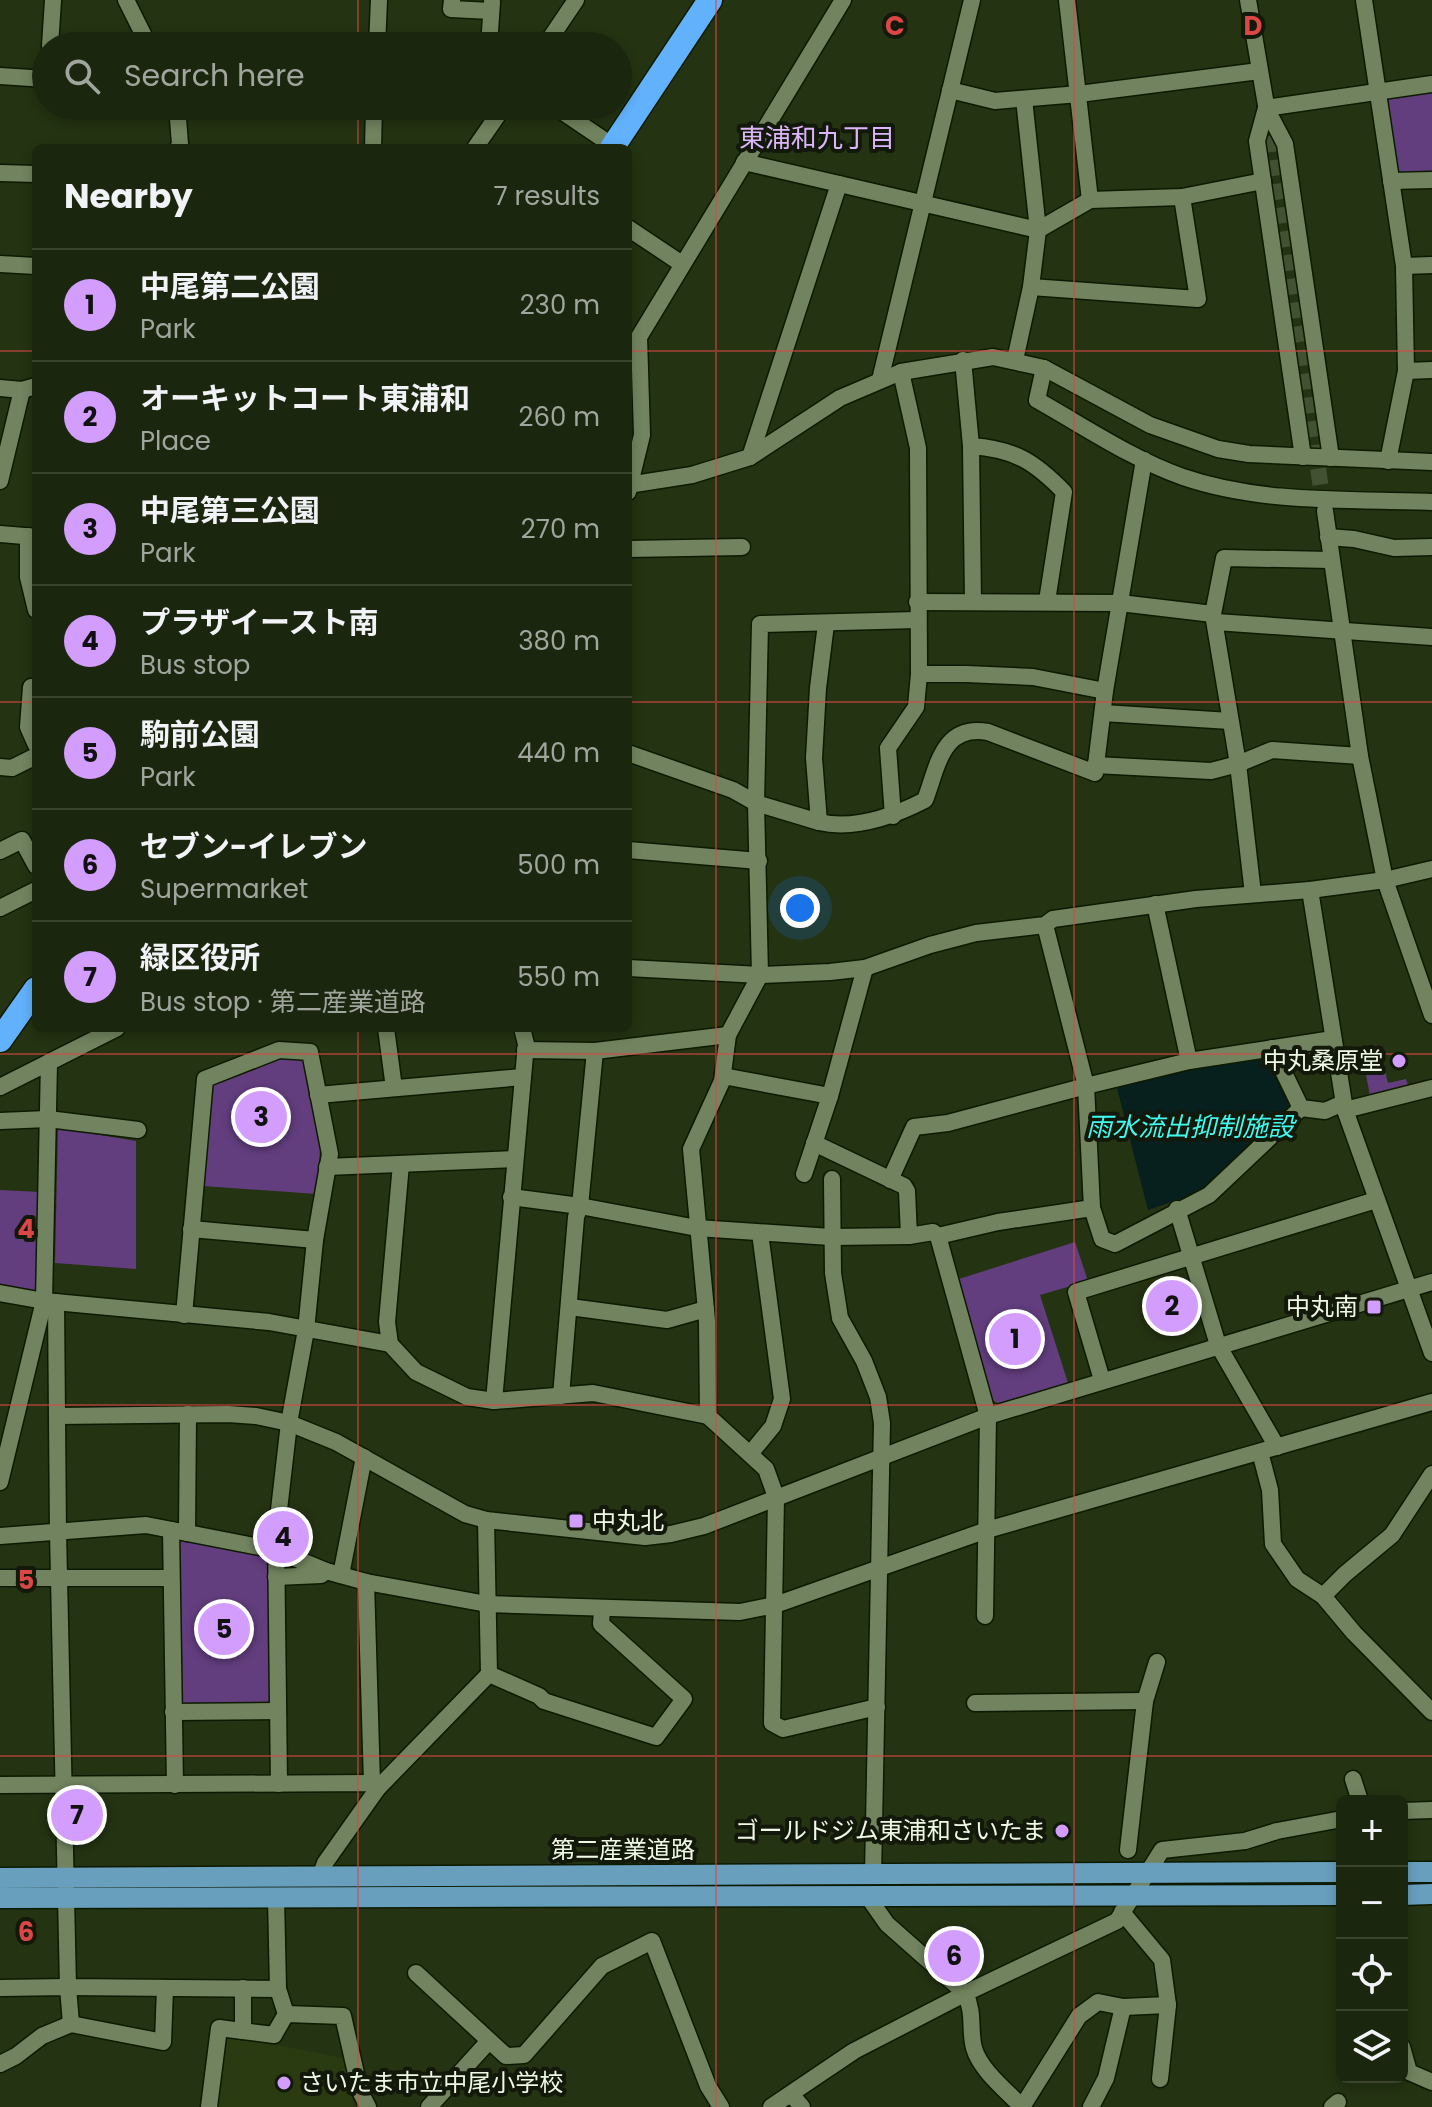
<!DOCTYPE html>
<html lang="en">
<head>
<meta charset="utf-8">
<style>
  :root { --surface:#1b260e; --page:#28321c; --text:#f1f3f6; --muted:#a0a59e; --line:#39432e; --accent:#d29dfd }
  body { margin:0; font-family:Poppins,"Noto Sans JP",sans-serif; background:var(--page); color:var(--text) }
  .controls { position:absolute; right:24px; bottom:24px; display:grid; overflow:hidden; border-radius:12px; box-shadow:0 4px 12px #0003 }
  .controls button { width:72px; height:72px; display:grid; place-items:center; padding:0; border:0; border-bottom:2px solid var(--line); background:var(--surface); color:var(--text); font:40px sans-serif }
  .you { position:absolute; left:800px; top:908px; width:28px; height:28px; margin:-20px; border:6px solid #fff; border-radius:50%; background:#1a73e8; box-shadow:0 0 0 12px #1a73e833 }
  .badge { display:grid; place-items:center; width:52px; height:52px; border-radius:50%; background:var(--accent); color:#111; font-size:26px; font-weight:700 }
  .pin { position:absolute; translate:-50% -50%; border:4px solid #fff; box-shadow:0 2px 8px #0006 }
  .list { margin:0; padding:0; list-style:none }
  h2 { display:flex; justify-content:space-between; align-items:center; height:104px; margin:0; padding:0 32px; font-size:34px }
  h2 small { font-size:26px; font-weight:400; color:var(--muted) }
  .list li { display:grid; grid-template-columns:52px 1fr auto; gap:24px; align-items:center; box-sizing:border-box; height:112px; padding:0 32px; border-top:2px solid var(--line) }
  .list b { display:block; font-size:30px; white-space:nowrap }
  .list p { margin:0; font-size:26px; white-space:nowrap; color:var(--muted) }
  .list em { font-size:26px; font-style:normal; color:var(--muted) }
  .icon { flex:none; width:44px; height:44px; fill:none; stroke:currentColor; stroke-width:2; stroke-linecap:round; stroke-linejoin:round }
  .map { position:relative; flex:none; width:1432px; height:2107px; overflow:hidden }
  .search { position:absolute; background:var(--surface); box-shadow:0 4px 12px #0003; left:32px; top:32px; width:600px; height:88px; display:flex; align-items:center; gap:20px; box-sizing:border-box; padding:0 28px; border-radius:44px; color:var(--muted); font-size:30px }
  .panel { position:absolute; background:var(--surface); box-shadow:0 4px 12px #0003; left:32px; top:144px; width:600px; height:888px; border-radius:12px }
  .map>svg:first-child { display:block }
</style>
</head>
<body>
<div class="map">
<svg width="1432" height="2107" viewBox="0 0 1432 2107">
  <rect width="100%" height="100%" fill="#243312"/>
  <polygon fill="#2a3b12" points="225,2035 343,2058 354,2107 217,2107"/>
  <g fill="#633e7f">
    <polygon points="1432,91 1432,175 1401,176 1395,171 1384,104 1387,97"/>
    <polygon points="1378,1045 1388,1083 1406,1079 1409,1088 1370,1096 1361,1048"/>
    <polygon points="301,1055 306,1058 320,1149 317,1194 203,1186 209,1084 271,1059"/>
    <polygon points="58,1128 136,1141 136,1269 55,1263"/>
    <polygon points="0,1190 40,1192 37,1291 0,1284"/>
    <polygon points="1075,1242 1088,1281 1040,1295 1068,1383 998,1403 992,1400 959,1279"/>
    <polygon points="176,1537 267,1556 271,1701 268,1707 186,1708 179,1703"/>
  </g>
  <polygon fill="#071f1d" points="1268,1059 1293,1106 1206,1190 1148,1210 1117,1088 1192,1069"/>
  <g fill="none" stroke-linecap="round" stroke-linejoin="round">
    <polyline stroke="#425132" stroke-width="16" stroke-dasharray="16 8" stroke-linecap="butt" points="1271,136 1324,510"/>
    <defs>
      <g id="minor">
        <polyline points="126,0 149,46"/>
        <polyline points="452,0 451,9 491,11"/>
        <polyline points="1067,0 1090,200"/>
        <polyline points="1248,0 1268,117"/>
        <polyline points="1364,0 1404,266 1406,371 1388,461"/>
        <polyline points="50,46 53,0"/>
        <polyline points="377,46 379,0"/>
        <polyline points="489,46 492,2"/>
        <polyline points="545,46 576,0"/>
        <polyline points="0,76 46,79"/>
        <polyline points="950,90 995,101 1079,94 1259,71"/>
        <polyline points="177,106 180,144 178,148"/>
        <polyline points="554,106 613,146"/>
        <polyline points="1266,108 1285,144 1331,458"/>
        <polyline points="1266,108 1257,141 1303,457"/>
        <polyline points="1266,108 1432,84"/>
        <polyline points="373,148 374,106"/>
        <polyline points="475,148 504,106"/>
        <polyline points="744,162 1038,230 1090,200 1182,197 1263,181"/>
        <polyline points="0,173 36,174"/>
        <polyline points="1391,181 1432,180"/>
        <polyline points="628,228 682,264"/>
        <polyline points="0,264 36,266"/>
        <polyline points="1404,266 1432,265"/>
        <polyline points="1031,287 1198,299 1182,197"/>
        <polyline points="963,360 971,446 973,601"/>
        <polyline points="1015,360 1031,287 1038,230 1024,99"/>
        <path d="M1044,368L1037,400C1085,427 1132,459 1183,477C1262,504 1350,499 1432,502"/>
        <polyline points="1406,371 1432,370"/>
        <polyline points="880,380 972,0"/>
        <polyline points="0,388 22,390 36,386"/>
        <path d="M971,446C1014,449 1034,461 1064,492L1047,601"/>
        <polyline points="750,457 839,184"/>
        <polyline points="0,481 22,390"/>
        <polyline points="628,485 692,475 750,457 840,398 901,372 993,357 1044,368 1150,425 1218,449 1249,454 1432,462"/>
        <polyline points="628,492 642,435 639,337 843,0"/>
        <polyline points="1325,511 1360,756 1385,880 1432,1015"/>
        <polyline points="0,534 36,537"/>
        <polyline points="28,536 28,577 36,610"/>
        <polyline points="1328,537 1354,539 1394,548 1432,547"/>
        <polyline points="628,549 742,547"/>
        <polyline points="917,602 1120,603 1213,614"/>
        <polyline points="1216,622 1432,637"/>
        <polyline points="919,674 966,674 1033,677 1105,691"/>
        <polyline points="31,687 28,727 36,745"/>
        <polyline points="1103,713 1230,721"/>
        <polyline points="628,753 733,790 756,803 819,822 814,758 818,688 826,624"/>
        <polyline points="1095,765 1211,771 1238,764 1272,750 1360,756"/>
        <polyline points="0,767 12,768 36,756"/>
        <polyline points="893,816 888,748 916,707 919,674 918,448 901,372"/>
        <path d="M819,822C854,830 894,816 925,800C938,766 942,724 988,732L1095,773L1105,691L1144,460"/>
        <polyline points="628,850 759,861"/>
        <polyline points="0,851 22,840 36,866"/>
        <polyline points="1310,890 1345,1110 1432,1353"/>
        <polyline points="1253,894 1238,764 1213,614 1224,558 1331,560"/>
        <polyline points="1155,904 1189,1061"/>
        <polyline points="0,908 36,890"/>
        <polyline points="628,968 760,975 830,972 865,968 930,945 976,933 1045,925 1053,919 1196,899 1310,890 1385,880 1432,869"/>
        <polyline points="386,1028 394,1088"/>
        <polyline points="1272,1048 1301,1108 1325,1111 1343,1103"/>
        <polyline points="525,1050 595,1051 728,1035"/>
        <polyline points="723,1076 830,1096"/>
        <polyline points="0,1087 117,1028"/>
        <polyline points="318,1095 523,1077"/>
        <polyline points="1301,1108 1209,1195 1115,1244 1102,1239 1092,1208 1086,1086 1189,1061 1333,1039"/>
        <polyline points="1345,1110 1432,1088"/>
        <polyline points="0,1121 48,1119 138,1130"/>
        <polyline points="814,1143 904,1186 907,1191 909,1236 933,1232 938,1236 988,1416 985,1616"/>
        <polyline points="401,1164 387,1322 390,1344 416,1372 467,1397 494,1401 593,1393 708,1416"/>
        <polyline points="327,1167 515,1159"/>
        <polyline points="804,1174 830,1096 865,968"/>
        <polyline points="832,1179 833,1273 840,1318 864,1361 878,1397 882,1423 873,1875"/>
        <polyline points="890,1180 914,1127 948,1123 1086,1086 1045,925"/>
        <polyline points="511,1197 580,1206 697,1228 831,1237 909,1236"/>
        <polyline points="1177,1209 1218,1345 1277,1447"/>
        <polyline points="191,1229 315,1240"/>
        <polyline points="938,1236 998,1222 1092,1208"/>
        <polyline points="0,1293 44,1301 269,1322 390,1344"/>
        <polyline points="56,1302 58,1532 68,1987 278,1989 286,2014 343,2016 360,2091 368,2107"/>
        <polyline points="570,1307 667,1320 706,1309"/>
        <polyline points="184,1315 205,1079 279,1050 310,1052 330,1154 315,1240 306,1330 289,1423 276,1536 279,1784"/>
        <polyline points="1102,1380 1076,1292 1376,1200"/>
        <polyline points="561,1396 576,1217 580,1206 595,1051"/>
        <polyline points="494,1401 526,1044 522,1028"/>
        <polyline points="57,1416 228,1414 256,1416 289,1423 336,1442 465,1514 486,1520 645,1537 671,1534 704,1526 988,1416 1432,1282"/>
        <polyline points="1260,1452 1270,1490 1273,1544 1297,1579 1323,1596 1354,1633 1432,1712"/>
        <polyline points="750,1454 773,1426 782,1399 760,1233"/>
        <polyline points="0,1482 44,1301 49,1062"/>
        <polyline points="171,1530 175,1785"/>
        <polyline points="187,1533 188,1414"/>
        <polyline points="0,1536 146,1525 275,1550 326,1571 366,1582 487,1604 740,1612 775,1605 987,1530 1432,1402"/>
        <polyline points="341,1575 364,1457"/>
        <polyline points="276,1577 321,1575 326,1571"/>
        <polyline points="0,1578 171,1578"/>
        <polyline points="366,1582 372,1783"/>
        <polyline points="1323,1596 1345,1574 1392,1535 1432,1474"/>
        <polyline points="489,1674 539,1696 544,1701 656,1737 684,1699 601,1624 602,1610"/>
        <polyline points="975,1703 1145,1701"/>
        <polyline points="877,1707 783,1729 772,1723 776,1497 766,1469 708,1416 707,1321 691,1149 722,1081 728,1035 760,975 756,803 760,624 917,620"/>
        <polyline points="173,1712 278,1711"/>
        <polyline points="1353,1779 1360,1801"/>
        <polyline points="0,1785 372,1783 378,1788"/>
        <polyline points="1402,1811 1432,1810"/>
        <polyline points="1128,1850 1145,1701 1157,1662"/>
        <polyline points="320,1877 325,1863 378,1788 489,1674 486,1520"/>
        <polyline points="276,1897 278,1989"/>
        <path d="M868,1897L887,1924L965,1993C975,2014 969,2029 974,2048C980,2070 1007,2091 1022,2107"/>
        <polyline points="1122,1912 1162,1960 1168,2005 1160,2079"/>
        <polyline points="416,1973 506,2056 524,2055 602,1966 652,1941 708,2086 721,2107"/>
        <polyline points="0,1988 68,1987 71,2024"/>
        <polyline points="243,1988 243,2031"/>
        <polyline points="1402,2047 1409,2072 1432,2082"/>
        <polyline points="0,2064 16,2056 42,2036 71,2024 163,2042 165,1988"/>
        <polyline points="791,2094 802,2107"/>
        <polyline points="209,2107 219,2028 274,2035 286,2014"/>
        <polyline points="429,2107 489,2041"/>
        <polyline points="771,2107 854,2051 972,1990 1117,1921 1162,1850 1245,1841 1277,1831 1342,1819"/>
        <polyline points="1022,2107 1079,2016 1098,2002 1123,2007 1168,2005"/>
        <polyline points="1091,2107 1106,2078 1123,2007"/>
        <polyline points="1332,2107 1338,2102"/>
      </g>
      <g id="major">
        <polyline points="1402,1872 1432,1872"/>
        <polyline points="0,1878 1342,1872"/>
        <polyline points="1402,1895 1432,1894"/>
        <polyline points="0,1898 1342,1895"/>
      </g>
      <g id="highway">
        <polyline points="612,148 710,0"/>
        <polyline points="0,1040 36,989"/>
      </g>
    </defs>
    <use href="#minor" stroke="#0d1a00" stroke-width="19"/>
    <use href="#major" stroke="#0d1a00" stroke-width="23"/>
    <use href="#highway" stroke="#0d1a00" stroke-width="27"/>
    <use href="#minor" stroke="#72845f" stroke-width="16"/>
    <use href="#major" stroke="#689fbd" stroke-width="20"/>
    <use href="#highway" stroke="#61b1fc" stroke-width="24"/>
  </g>
  <path fill="none" stroke="#da4744" stroke-width="2" stroke-opacity="0.55" d="M358,0V46M716,0V2107M1074,0V2107M358,106V148M0,351H36M628,351H1432M0,702H36M628,702H1432M358,1028V2107M0,1054H1432M0,1405H1432M0,1756H1432"/>
  <g fill="#d29dfd" stroke="#12180a" stroke-width="3">
    <circle cx="1399" cy="1061" r="8"/>
    <rect x="1366" y="1299" width="16" height="16" rx="4"/>
    <rect x="568" y="1513" width="16" height="16" rx="4"/>
    <circle cx="1062" cy="1831" r="8"/>
    <circle cx="284" cy="2083" r="8"/>
  </g>
  <g text-anchor="middle" stroke-width="8" stroke-linejoin="round" paint-order="stroke">
    <g font-size="24" fill="#eef8e4" stroke="#12180a" text-anchor="end">
      <text x="1383" y="1069">中丸桑原堂</text>
      <text x="1358" y="1315">中丸南</text>
      <text x="592" y="1529" text-anchor="start">中丸北</text>
      <text x="1046" y="1839">ゴールドジム東浦和さいたま</text>
      <text x="300" y="2091" text-anchor="start">さいたま市立中尾小学校</text>
    </g>
    <g font-size="24" fill="#eef8e4" stroke="#12180a">
      <text x="623" y="1858">第二産業道路</text>
    </g>
    <g font-size="26" fill="#dbb6fa" stroke="#12180a">
      <text x="817" y="147">東浦和九丁目</text>
    </g>
    <g font-size="26" font-style="italic" fill="#3ffaef" stroke="#12180a">
      <text x="1190" y="1136">雨水流出抑制施設</text>
    </g>
  </g>
  <g font-size="26" text-anchor="middle" font-weight="bold" fill="#da4744" stroke="#12180a" stroke-width="8" stroke-linejoin="round" paint-order="stroke">
    <text x="895" y="35">C</text>
    <text x="1253" y="35">D</text>
    <text x="26" y="1238">4</text>
    <text x="26" y="1589">5</text>
    <text x="26" y="1941">6</text>
  </g>
</svg>
<div class="controls">
<button>+</button>
<button>−</button>
<button><svg class="icon" aria-label="locate" viewBox="0 0 24 24"><circle cx="12" cy="12" r="6"/><path d="M12 2v4M12 18v4M2 12h4M18 12h4"/></svg></button>
<button><svg class="icon" aria-label="layers" viewBox="0 0 24 24"><path d="M12 4l9 5-9 5-9-5zM3 14l9 5 9-5"/></svg></button>
</div>
<div class="you"></div>
<div class="pin badge" style="left:1015px;top:1339px">1</div>
<div class="pin badge" style="left:1172px;top:1306px">2</div>
<div class="pin badge" style="left:261px;top:1117px">3</div>
<div class="pin badge" style="left:283px;top:1537px">4</div>
<div class="pin badge" style="left:224px;top:1629px">5</div>
<div class="pin badge" style="left:954px;top:1956px">6</div>
<div class="pin badge" style="left:77px;top:1815px">7</div>
<div class="search"><svg class="icon" aria-label="search" viewBox="0 0 24 24"><circle cx="10" cy="10" r="6"/><path d="M15 15l6 6"/></svg>Search here</div>
<section class="panel">
<h2>Nearby<small>7 results</small></h2>
<ul class="list">
<li><span class="badge">1</span><div><b>中尾第二公園</b><p>Park</p></div><em>230 m</em></li>
<li><span class="badge">2</span><div><b>オーキットコート東浦和</b><p>Place</p></div><em>260 m</em></li>
<li><span class="badge">3</span><div><b>中尾第三公園</b><p>Park</p></div><em>270 m</em></li>
<li><span class="badge">4</span><div><b>プラザイースト南</b><p>Bus stop</p></div><em>380 m</em></li>
<li><span class="badge">5</span><div><b>駒前公園</b><p>Park</p></div><em>440 m</em></li>
<li><span class="badge">6</span><div><b>セブン-イレブン</b><p>Supermarket</p></div><em>500 m</em></li>
<li><span class="badge">7</span><div><b>緑区役所</b><p>Bus stop · 第二産業道路</p></div><em>550 m</em></li>
</ul>
</section>
</div>
</body>
</html>
